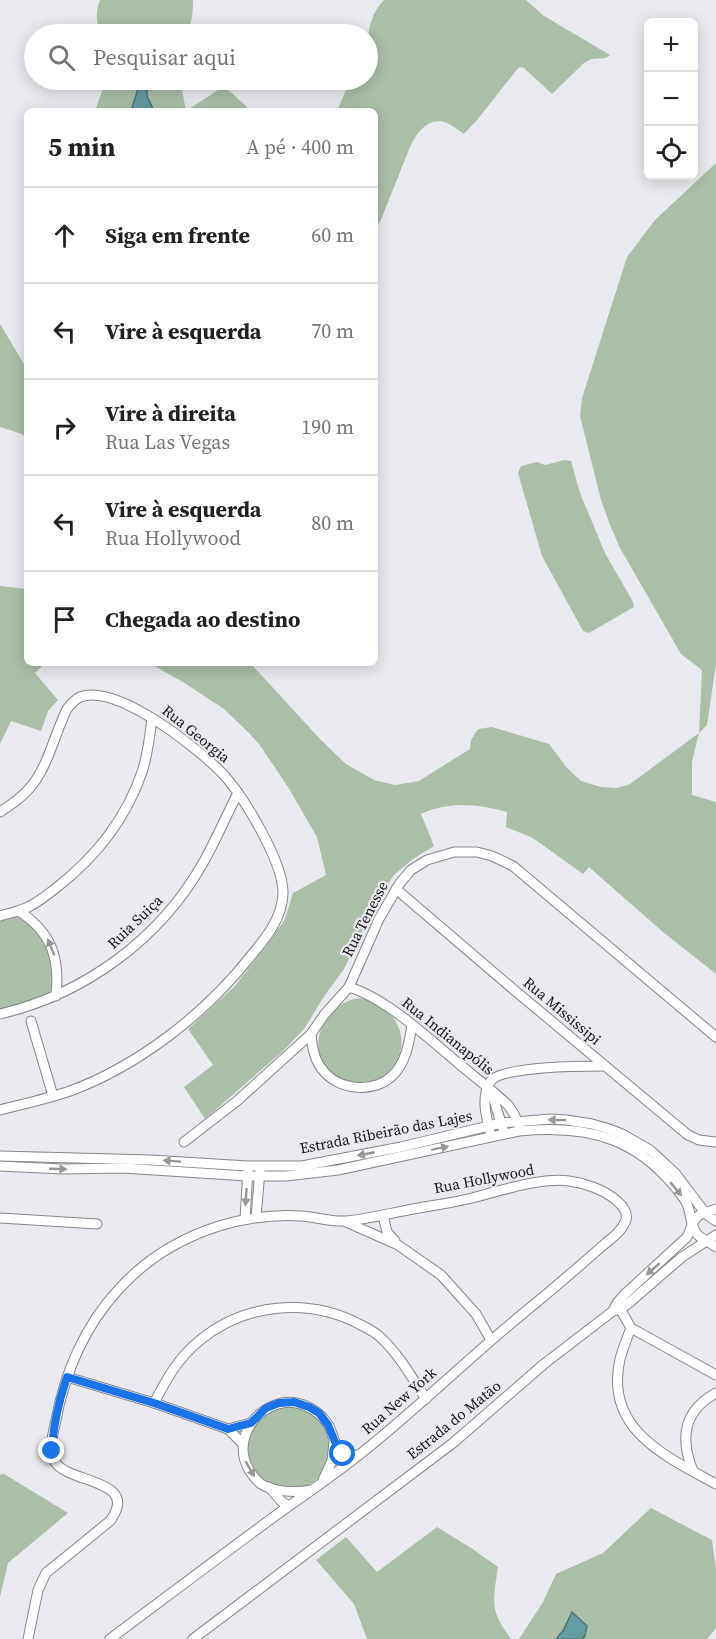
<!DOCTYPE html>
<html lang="pt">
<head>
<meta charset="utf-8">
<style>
  :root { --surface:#fff; --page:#f6f6f6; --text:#202124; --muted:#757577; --line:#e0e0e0 }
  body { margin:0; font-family:"Source Serif 4",serif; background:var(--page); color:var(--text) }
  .controls { position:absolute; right:18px; top:18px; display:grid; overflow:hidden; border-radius:9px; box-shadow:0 3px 15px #0003 }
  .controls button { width:54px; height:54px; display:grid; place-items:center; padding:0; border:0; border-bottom:2px solid var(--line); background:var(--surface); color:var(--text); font:30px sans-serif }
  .stop { position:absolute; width:18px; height:18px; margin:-14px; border:4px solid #1a73e8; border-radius:50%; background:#fff }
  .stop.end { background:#1a73e8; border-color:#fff; box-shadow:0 2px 6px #0008 }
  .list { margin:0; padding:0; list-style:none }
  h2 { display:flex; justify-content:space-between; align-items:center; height:78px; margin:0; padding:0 24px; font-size:26px }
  h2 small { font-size:20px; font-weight:400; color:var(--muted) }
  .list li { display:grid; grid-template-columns:39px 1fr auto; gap:18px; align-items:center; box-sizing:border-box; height:96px; padding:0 24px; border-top:2px solid var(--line) }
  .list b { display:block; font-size:22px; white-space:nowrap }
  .list p { margin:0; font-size:20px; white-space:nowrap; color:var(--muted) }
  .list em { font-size:20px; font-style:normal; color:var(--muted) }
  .icon { flex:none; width:33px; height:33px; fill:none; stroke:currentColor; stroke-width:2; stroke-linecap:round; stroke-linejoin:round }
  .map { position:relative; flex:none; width:716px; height:1639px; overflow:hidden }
  .search { position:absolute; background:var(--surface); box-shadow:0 3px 15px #0003; left:24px; top:24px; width:354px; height:66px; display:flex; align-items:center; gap:15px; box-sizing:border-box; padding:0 21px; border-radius:33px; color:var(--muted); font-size:22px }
  .panel { position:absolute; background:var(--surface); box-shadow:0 3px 15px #0003; left:24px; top:108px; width:354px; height:558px; border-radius:9px }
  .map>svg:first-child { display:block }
</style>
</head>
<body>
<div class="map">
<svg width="716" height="1639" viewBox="0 0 716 1639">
  <rect width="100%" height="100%" fill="#eae9ef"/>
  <g fill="#abbfa8">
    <path d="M100,0H193C193,12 192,24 186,34H101C96,21 95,13 100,0Z"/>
    <path d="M384,0H526L544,16L610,55L606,58L591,59L584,63L552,94L524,68L519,67L477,120L464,134C459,131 453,125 447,123C429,116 417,132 410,147L380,222L375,230V111H335L338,109L350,80H368C368,52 363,21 384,0Z"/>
    <polygon points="106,80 137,80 138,89 131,111 95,111"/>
    <polygon points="147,80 180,80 186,111 224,86 246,106 249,111 154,111 147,96"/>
    <path d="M716,163V664L707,725L699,733L692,762V795L716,802V974L663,932L589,867L583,874L533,838L506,827L507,812C476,804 451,801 421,814L434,846L413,859L394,875L382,893L344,969L325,995L304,1029L284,1050L205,1119L184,1087L213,1065L188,1029L234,987L267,945L285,919L293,893L326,875L317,837L288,787L259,744L247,731L224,709L183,682L149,663H250L321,740L346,764L374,780L395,785L419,781L470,749L471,740L478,729L492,727L549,744L567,768L581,781L601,787L617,788L630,784L699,733L702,670L681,654L620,548L610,525L601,500L580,416L582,398L627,257L655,220Z"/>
    <polygon points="0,324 27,369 27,439 22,434 0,427"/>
    <polygon points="564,460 571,461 580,493 605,553 633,602 634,607 589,633 583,631 542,556 518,473 521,466 537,462 545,465"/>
    <polygon points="0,586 27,589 27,663 45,663 35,673 58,700 48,711 41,731 11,721 0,744"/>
    <path d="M16,916C47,931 53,957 52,989C45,1001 14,1007 0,1009V920Z"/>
    <path d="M359,998C393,1003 416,1039 391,1069C358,1110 289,1058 332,1013C340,1004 347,1000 359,998Z"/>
    <polygon points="298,1405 324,1421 333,1450 321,1476 312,1483 302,1488 291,1489 269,1484 256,1472 249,1457 248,1446 248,1440 255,1423 274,1407"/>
    <polygon points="4,1474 68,1513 8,1563 0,1597 0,1475"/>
    <polygon points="651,1508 712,1540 716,1569 716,1628 707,1639 519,1639 543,1602 556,1574 603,1553"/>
    <path d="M437,1527L474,1550L498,1567C493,1603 489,1609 511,1639H367L354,1604L316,1560L346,1537L377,1572Z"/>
  </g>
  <g fill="#669ca4" stroke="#4e747a" stroke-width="1.5">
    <polygon points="137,80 147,80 147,96 154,111 131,111 138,89"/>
    <polygon points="572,1612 587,1626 585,1636 582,1639 556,1639 563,1631"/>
  </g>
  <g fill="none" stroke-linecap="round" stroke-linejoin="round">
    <defs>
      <g id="minor">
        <path d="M0,812C12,804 24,796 33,784C49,763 55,733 67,709C71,704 74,700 80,697C117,683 199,749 223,774C244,797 284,863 283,894C282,919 265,939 250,957C205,1014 138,1066 70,1091C47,1099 23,1104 0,1110"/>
        <polyline points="396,889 513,989 688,1135 699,1140 716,1142"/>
        <path d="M19,911C52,933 60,958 56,996"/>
        <path d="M0,916C10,913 21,911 30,906C40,901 48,894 56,888C96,857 126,819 142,772C148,754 150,736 152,718"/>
        <path d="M349,987C387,999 427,1037 458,1063C475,1077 492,1090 508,1105L514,1114L519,1125"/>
        <path d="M0,1014C85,994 160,939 203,863C216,840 226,816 238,793"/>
        <polyline points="31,1021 53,1096"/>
        <path d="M311,1034C312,1046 314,1060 322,1069C337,1090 373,1094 392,1076C406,1063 409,1043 412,1025"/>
        <polyline points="491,1091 503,1129"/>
        <path d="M490,1132C486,1116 481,1097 490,1082C499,1066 584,1066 604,1066"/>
        <polyline points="184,1142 237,1101 311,1034 324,1015 349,987 379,919 400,883 411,870 427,860 454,852 477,852 492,856 513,866 716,1037"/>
        <polyline points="0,1156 150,1160 248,1166 302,1166 401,1147 501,1123 551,1119 566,1120 592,1124 606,1128 622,1134 650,1150 675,1173 706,1214 716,1221"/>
        <path d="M0,1166L62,1169L123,1168L247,1176H286L338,1170L519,1131C591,1124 642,1139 685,1200C692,1211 689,1225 697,1234C702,1240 710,1242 716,1247"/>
        <polyline points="383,1215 387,1232 395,1241"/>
        <polyline points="256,1217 260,1171"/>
        <polyline points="0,1218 97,1224"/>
        <polyline points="245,1219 248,1170"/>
        <polyline points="346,1222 398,1245 441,1275 476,1314 491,1340"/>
        <polyline points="618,1305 631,1328"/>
        <polyline points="613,1311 621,1309 630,1302 682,1257 716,1235"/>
        <path d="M716,1375L631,1328C627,1338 623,1348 620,1359C604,1429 665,1456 716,1484"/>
        <polyline points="67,1377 154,1403 228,1429 243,1444"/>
        <path d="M154,1403C166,1380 178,1358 199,1341C244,1303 309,1297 361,1325C367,1328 375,1332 380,1337C399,1354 412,1378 426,1399"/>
        <polyline points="228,1429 251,1423"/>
        <path d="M693,1471C680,1439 683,1411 716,1393"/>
        <polyline points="323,1480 332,1461 334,1442"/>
        <polyline points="269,1487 282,1502 289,1506"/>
        <path d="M311,1490C296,1493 274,1492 261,1484C256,1480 252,1475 249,1470C234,1444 250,1412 278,1404C297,1398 319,1409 329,1426C335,1439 337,1462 357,1455"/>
        <path d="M28,1639L38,1590L46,1573L110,1521C141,1479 69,1484 55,1462C49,1451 52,1436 55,1425C64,1375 84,1327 118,1290C145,1260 181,1238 219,1226C246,1218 273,1214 301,1216C316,1217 331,1222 346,1221C368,1219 391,1213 413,1209C433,1205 453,1203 472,1198C499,1191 543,1177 569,1181C585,1183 605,1190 617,1201C623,1206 628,1212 626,1220C622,1232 609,1240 600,1248C574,1271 547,1294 520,1316C465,1361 415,1411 359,1455C336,1473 311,1491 286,1508C227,1551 169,1595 110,1639"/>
        <path d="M193,1639L453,1443L544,1364L613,1311L617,1303L625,1294L686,1238C691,1232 691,1222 698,1216C702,1213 711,1211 716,1209"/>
      </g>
    </defs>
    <use href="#minor" stroke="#86868b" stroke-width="11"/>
    <use href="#minor" stroke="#fff" stroke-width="9"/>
  </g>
  <defs><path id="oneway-solid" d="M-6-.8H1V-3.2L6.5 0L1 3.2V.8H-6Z" transform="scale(1.5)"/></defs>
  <g fill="#969697">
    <use href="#oneway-solid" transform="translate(51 947) rotate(-112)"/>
    <use href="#oneway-solid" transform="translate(557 1120) rotate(-179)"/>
    <use href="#oneway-solid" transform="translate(440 1148) rotate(-12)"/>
    <use href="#oneway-solid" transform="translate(366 1154) rotate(169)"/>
    <use href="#oneway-solid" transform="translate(172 1161) rotate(-176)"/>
    <use href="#oneway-solid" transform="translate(58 1169) rotate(2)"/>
    <use href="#oneway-solid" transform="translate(676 1189) rotate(50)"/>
    <use href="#oneway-solid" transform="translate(246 1197) rotate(94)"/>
    <use href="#oneway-solid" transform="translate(653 1269) rotate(139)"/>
    <use href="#oneway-solid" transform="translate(250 1469) rotate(60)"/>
  </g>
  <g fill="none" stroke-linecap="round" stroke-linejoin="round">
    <path stroke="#1a73e8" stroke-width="8" d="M52,1451C53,1425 59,1401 67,1377L154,1403L228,1429L251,1423L266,1408L279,1403L294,1402L309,1407L319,1413L328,1425L338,1449L343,1454"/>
  </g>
  <g text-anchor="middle" stroke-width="4.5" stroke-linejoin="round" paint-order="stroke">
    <g font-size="15" fill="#161517" stroke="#eae9ef">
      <text transform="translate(196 734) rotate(39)" y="5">Rua Georgia</text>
      <text transform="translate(365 919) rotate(-63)" y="5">Rua Tenesse</text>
      <text transform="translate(135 922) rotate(-44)" y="5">Ruia Suiça</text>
      <text transform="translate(562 1011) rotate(40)" y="5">Rua Mississipi</text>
      <text transform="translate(448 1036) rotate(39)" y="5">Rua Indianapólis</text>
      <text transform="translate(386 1132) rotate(-11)" y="5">Estrada Ribeirão das Lajes</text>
      <text transform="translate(484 1179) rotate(-11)" y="5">Rua Hollywood</text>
      <text transform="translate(399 1401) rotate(-41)" y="5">Rua New York</text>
      <text transform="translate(454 1420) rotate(-39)" y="5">Estrada do Matão</text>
    </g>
  </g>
</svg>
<div class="controls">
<button>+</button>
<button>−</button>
<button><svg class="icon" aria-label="locate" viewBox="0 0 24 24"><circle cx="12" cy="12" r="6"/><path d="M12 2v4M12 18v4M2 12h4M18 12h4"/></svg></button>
</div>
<div class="stop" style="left:343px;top:1454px"></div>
<div class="stop end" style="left:52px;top:1451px"></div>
<div class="search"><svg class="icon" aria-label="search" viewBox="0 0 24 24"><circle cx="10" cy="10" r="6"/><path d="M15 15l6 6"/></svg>Pesquisar aqui</div>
<section class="panel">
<h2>5 min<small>A pé · 400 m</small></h2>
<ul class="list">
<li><svg class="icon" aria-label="ahead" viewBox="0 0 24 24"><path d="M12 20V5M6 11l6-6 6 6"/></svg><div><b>Siga em frente</b></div><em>60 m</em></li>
<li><svg class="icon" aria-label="left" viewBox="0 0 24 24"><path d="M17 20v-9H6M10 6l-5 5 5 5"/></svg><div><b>Vire à esquerda</b></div><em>70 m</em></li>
<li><svg class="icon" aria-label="right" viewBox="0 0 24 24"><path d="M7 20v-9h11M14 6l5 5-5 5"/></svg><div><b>Vire à direita</b><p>Rua Las Vegas</p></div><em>190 m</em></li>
<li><svg class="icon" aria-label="left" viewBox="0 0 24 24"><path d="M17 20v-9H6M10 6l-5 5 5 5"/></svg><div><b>Vire à esquerda</b><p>Rua Hollywood</p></div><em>80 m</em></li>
<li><svg class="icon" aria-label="arrive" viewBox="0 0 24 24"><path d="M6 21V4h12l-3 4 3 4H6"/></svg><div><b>Chegada ao destino</b></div></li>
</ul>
</section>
</div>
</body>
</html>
